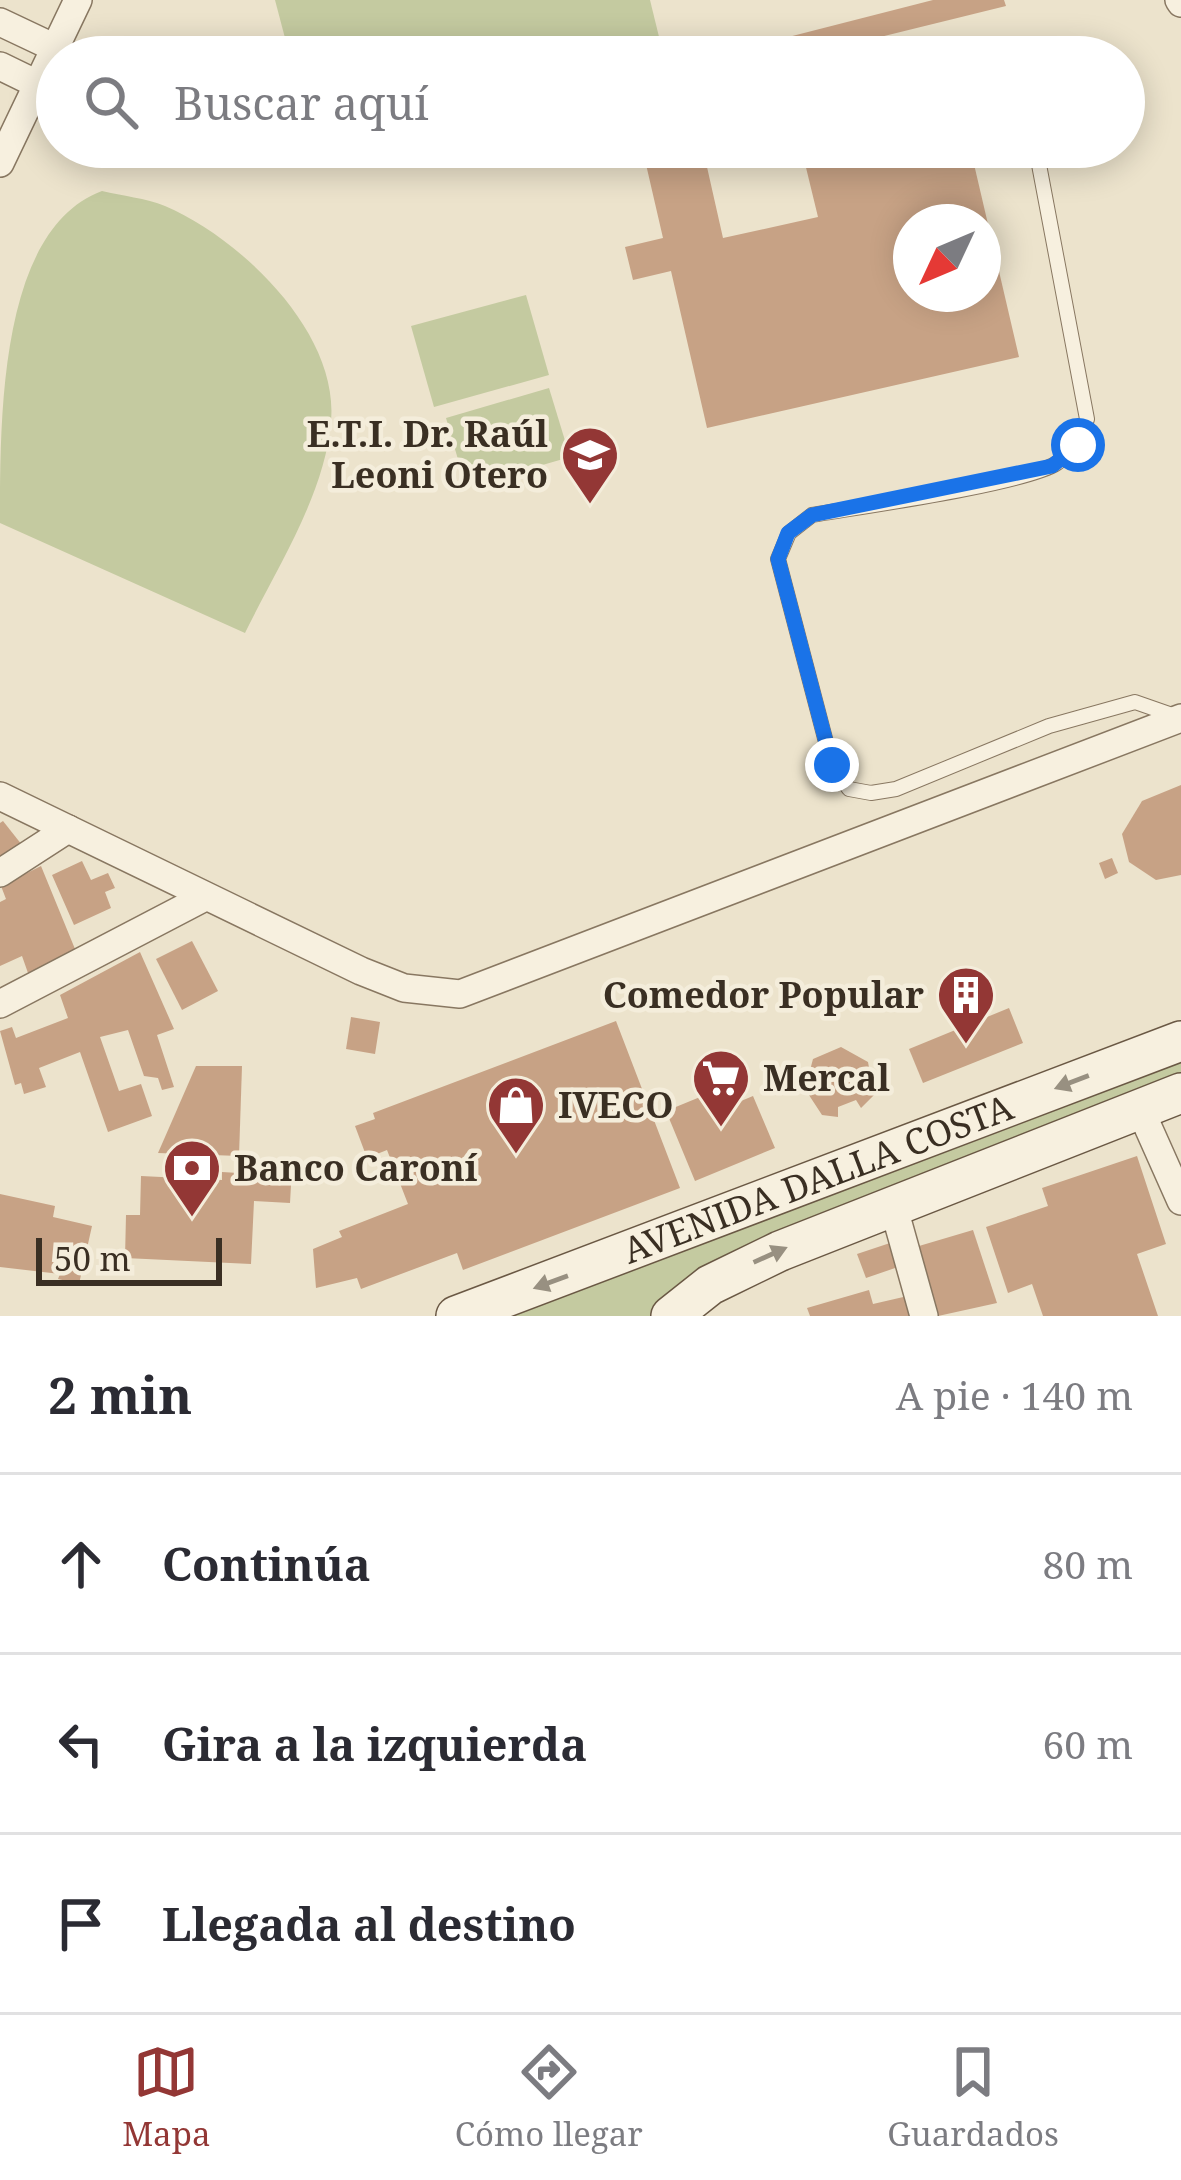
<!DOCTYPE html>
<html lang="es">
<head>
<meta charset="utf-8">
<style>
  :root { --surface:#fff; --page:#f2f2f3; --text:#2b2b33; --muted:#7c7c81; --line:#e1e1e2; --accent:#933735 }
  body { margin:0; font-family:"Noto Serif",serif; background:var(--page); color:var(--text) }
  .compass { position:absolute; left:893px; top:204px; width:108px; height:108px; border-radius:50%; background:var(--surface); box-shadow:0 6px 30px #0003; rotate:226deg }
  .scale { position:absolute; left:36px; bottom:30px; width:186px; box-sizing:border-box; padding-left:12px; border:6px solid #3a2f23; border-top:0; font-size:33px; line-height:42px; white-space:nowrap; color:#3a2f23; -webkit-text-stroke:9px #f4eddb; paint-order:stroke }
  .stop { position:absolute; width:36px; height:36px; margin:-27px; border:9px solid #1a73e8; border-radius:50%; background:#fff }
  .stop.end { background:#1a73e8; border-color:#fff; box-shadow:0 3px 12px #0008 }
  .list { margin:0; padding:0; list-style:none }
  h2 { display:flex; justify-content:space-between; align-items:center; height:156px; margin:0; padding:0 48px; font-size:51px }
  h2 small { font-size:39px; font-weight:400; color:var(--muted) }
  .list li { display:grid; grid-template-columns:78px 1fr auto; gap:36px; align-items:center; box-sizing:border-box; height:180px; padding:0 48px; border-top:3px solid var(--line) }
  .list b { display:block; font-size:45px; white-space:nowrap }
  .list em { font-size:39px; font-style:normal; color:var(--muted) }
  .icon { flex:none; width:66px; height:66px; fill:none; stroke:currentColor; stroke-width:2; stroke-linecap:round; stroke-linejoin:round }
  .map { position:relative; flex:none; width:1181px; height:1316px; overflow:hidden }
  .search { position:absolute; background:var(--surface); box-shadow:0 6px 30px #0003; left:36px; right:36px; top:36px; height:132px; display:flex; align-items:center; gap:30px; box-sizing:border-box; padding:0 42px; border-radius:66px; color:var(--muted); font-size:45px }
  .sheet { height:696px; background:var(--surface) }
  nav { display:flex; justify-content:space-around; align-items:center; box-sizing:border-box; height:168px; border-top:3px solid var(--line); background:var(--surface); font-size:33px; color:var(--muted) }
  nav a { display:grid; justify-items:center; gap:6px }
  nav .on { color:var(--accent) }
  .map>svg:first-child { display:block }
</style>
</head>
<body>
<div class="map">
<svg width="1181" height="1316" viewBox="0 0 1181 1316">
  <rect width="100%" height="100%" fill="#ece3cc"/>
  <g fill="#c4caa0">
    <polygon points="275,0 650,0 661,45 613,57 290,57"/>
    <path d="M102,191C122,196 146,198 165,206C240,238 339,332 331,421C325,495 277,567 245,633L0,523C0,413 0,229 102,191Z"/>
    <polygon points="526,295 549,375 434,407 411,326"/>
    <polygon points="549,388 570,457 466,487 446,418"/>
    <polygon points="1181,1041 1181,1093 671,1316 456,1316"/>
  </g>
  <g fill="#c7a285" fill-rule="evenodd">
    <polygon points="933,0 1004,0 1006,6 799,57 710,57"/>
    <path d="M642,147H785L707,167L723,238L818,217L801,147H970L1019,357L707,428L671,271L633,280L625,247L663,238ZM911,222H983V294H911Z"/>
    <polygon points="1181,785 1181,875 1156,880 1129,862 1122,834 1142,801"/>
    <polygon points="3,821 22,845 0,860 0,823"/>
    <polygon points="1112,858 1118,873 1105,879 1099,863"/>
    <polygon points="82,861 91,880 108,873 115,888 105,892 111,908 74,925 52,875"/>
    <polygon points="41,866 75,949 28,973 22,956 0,966 0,902 6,899 1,886"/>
    <polygon points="192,941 218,991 182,1010 156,959"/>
    <polygon points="140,952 174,1029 157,1035 174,1087 162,1090 158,1078 144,1076 128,1030 100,1037 119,1091 141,1084 152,1116 108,1132 80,1052 39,1068 46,1087 24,1094 21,1083 15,1085 0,1031 12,1027 16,1038 68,1018 60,995"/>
    <polygon points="1009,1008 1023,1043 923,1083 909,1049"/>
    <polygon points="351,1017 380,1022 375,1054 346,1049"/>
    <polygon points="616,1021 680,1188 463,1270 457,1253 361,1289 357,1278 316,1288 313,1249 342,1237 339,1231 408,1204 387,1150 367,1158 355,1126 375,1119 373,1113"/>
    <polygon points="841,1047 868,1062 874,1095 861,1108 856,1100 838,1107 838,1117 822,1115 805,1089 813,1059"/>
    <polygon points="196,1066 242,1066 239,1156 158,1153"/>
    <polygon points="722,1088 729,1106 753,1096 775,1148 695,1181 666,1111"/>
    <polygon points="1137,1156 1166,1244 1137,1254 1158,1316 1043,1316 1032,1284 1008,1293 986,1227 1048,1206 1042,1188"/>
    <polygon points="255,1166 292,1167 290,1203 254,1201 251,1264 125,1258 126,1215 140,1215 141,1176 222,1180 222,1172 255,1174"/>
    <polygon points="0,1194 55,1206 53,1217 92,1226 79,1284 58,1279 60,1274 0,1267"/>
    <polygon points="973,1230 997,1303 938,1316 919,1246"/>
    <polygon points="890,1243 898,1267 866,1278 857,1254"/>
    <polygon points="869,1290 873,1304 912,1295 914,1316 810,1316 807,1308"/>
  </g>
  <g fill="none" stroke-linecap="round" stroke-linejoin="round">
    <defs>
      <path id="lane" d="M1037,154L1087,419C1080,439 1075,450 1057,463C1025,484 859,507 812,515L789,533L778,559L832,765L849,789L871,793L896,789L1049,726L1135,702L1178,717"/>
      <g id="street">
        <polyline points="1179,0 1181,3"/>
        <polyline points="0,22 55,48"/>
        <polyline points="0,66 37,84"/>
        <polyline points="0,163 78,0"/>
        <polyline points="0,796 361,971 404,988 460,994 1181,718"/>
        <polyline points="0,873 68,829"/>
        <polyline points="0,1004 205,897"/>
        <polyline points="1140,1109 1181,1201"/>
        <polyline points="893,1205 924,1316"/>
      </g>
      <g id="secondary">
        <path id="s1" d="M456,1316L1181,1041"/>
        <polyline points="671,1316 710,1285 780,1251 1181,1093"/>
      </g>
    </defs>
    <use href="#lane" stroke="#887761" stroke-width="16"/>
    <use href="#street" stroke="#887761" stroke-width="30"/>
    <use href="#secondary" stroke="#6a5844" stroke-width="42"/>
    <use href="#lane" stroke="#f7f0df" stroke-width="14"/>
    <use href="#street" stroke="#f7f0df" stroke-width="27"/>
    <use href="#secondary" stroke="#f7f0df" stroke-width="39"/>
  </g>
  <defs><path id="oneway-solid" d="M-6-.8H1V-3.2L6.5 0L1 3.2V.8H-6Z" transform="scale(3)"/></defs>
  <g fill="#989081">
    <use href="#oneway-solid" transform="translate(1072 1082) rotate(159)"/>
    <use href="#oneway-solid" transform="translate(770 1255) rotate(-24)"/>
    <use href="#oneway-solid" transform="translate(551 1282) rotate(160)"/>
  </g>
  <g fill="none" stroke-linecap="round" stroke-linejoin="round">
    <polyline stroke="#1a73e8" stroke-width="15" points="832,765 778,559 788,533 812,515 1052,466 1078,445"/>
  </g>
  <defs>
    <symbol id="university-pin" viewBox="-11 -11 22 30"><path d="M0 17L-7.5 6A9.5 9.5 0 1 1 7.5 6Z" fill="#933735" stroke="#f4eddb"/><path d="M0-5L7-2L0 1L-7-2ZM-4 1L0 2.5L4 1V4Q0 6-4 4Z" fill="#fff"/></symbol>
    <symbol id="building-pin" viewBox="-11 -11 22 30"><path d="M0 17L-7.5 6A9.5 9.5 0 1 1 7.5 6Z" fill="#933735" stroke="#f4eddb"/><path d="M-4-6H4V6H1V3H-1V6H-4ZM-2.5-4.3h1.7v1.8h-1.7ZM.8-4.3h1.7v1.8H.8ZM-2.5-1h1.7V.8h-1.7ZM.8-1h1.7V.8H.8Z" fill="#fff"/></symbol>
    <symbol id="supermarket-pin" viewBox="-11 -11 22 30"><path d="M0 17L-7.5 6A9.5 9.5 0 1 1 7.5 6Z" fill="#933735" stroke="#f4eddb"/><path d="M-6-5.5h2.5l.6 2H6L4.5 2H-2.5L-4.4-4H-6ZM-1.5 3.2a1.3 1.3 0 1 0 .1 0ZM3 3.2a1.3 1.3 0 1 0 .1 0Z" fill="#fff"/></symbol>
    <symbol id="shop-pin" viewBox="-11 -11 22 30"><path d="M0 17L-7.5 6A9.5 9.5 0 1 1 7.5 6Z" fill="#933735" stroke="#f4eddb"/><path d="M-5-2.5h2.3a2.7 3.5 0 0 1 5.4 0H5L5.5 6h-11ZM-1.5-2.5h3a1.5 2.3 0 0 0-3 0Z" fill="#fff"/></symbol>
    <symbol id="bank-pin" viewBox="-11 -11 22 30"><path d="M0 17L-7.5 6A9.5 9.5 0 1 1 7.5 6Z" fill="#933735" stroke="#f4eddb"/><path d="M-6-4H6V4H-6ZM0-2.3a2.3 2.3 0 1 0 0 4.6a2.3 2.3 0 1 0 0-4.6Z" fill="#fff"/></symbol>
  </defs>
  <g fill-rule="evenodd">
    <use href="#university-pin" x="557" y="422" width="66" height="90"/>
    <use href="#building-pin" x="933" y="962" width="66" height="90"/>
    <use href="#supermarket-pin" x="688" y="1045" width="66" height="90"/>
    <use href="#shop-pin" x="483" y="1072" width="66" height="90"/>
    <use href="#bank-pin" x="159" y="1135" width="66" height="90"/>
  </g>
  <g text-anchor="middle" stroke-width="9" stroke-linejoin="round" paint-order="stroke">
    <g font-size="36" font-weight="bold" fill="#3a2f23" stroke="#f4eddb" text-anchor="start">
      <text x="548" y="447" text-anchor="end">E.T.I. Dr. Raúl<tspan x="548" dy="41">Leoni Otero</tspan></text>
      <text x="924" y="1008" text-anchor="end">Comedor Popular</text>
      <text x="763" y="1091">Mercal</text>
      <text x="558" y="1118">IVECO</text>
      <text x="234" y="1181">Banco Caroní</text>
    </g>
    <g font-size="36" fill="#3a2f23" stroke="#f4eddb">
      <text dy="13" stroke="none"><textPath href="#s1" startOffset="387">AVENIDA DALLA COSTA</textPath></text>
    </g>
  </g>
</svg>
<svg class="compass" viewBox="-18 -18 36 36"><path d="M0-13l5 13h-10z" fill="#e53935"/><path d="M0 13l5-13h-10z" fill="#7c7c81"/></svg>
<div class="scale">50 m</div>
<div class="stop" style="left:1078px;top:445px"></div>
<div class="stop end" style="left:832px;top:765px"></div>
<div class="search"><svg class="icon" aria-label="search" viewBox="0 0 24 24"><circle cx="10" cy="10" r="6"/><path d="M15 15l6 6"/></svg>Buscar aquí</div>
</div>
<section class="sheet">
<h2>2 min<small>A pie · 140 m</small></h2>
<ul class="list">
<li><svg class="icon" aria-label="ahead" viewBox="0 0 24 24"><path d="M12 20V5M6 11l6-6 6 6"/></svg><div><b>Continúa</b></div><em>80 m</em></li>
<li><svg class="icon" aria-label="left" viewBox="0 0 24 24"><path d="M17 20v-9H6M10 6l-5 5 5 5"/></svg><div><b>Gira a la izquierda</b></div><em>60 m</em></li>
<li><svg class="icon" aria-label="arrive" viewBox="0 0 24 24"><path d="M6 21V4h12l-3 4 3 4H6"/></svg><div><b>Llegada al destino</b></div></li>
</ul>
</section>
<nav>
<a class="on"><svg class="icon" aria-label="map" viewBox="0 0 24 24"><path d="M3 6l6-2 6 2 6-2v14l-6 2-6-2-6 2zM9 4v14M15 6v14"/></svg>Mapa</a>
<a><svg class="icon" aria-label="directions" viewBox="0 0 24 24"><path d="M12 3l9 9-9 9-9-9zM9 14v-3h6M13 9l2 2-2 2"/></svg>Cómo llegar</a>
<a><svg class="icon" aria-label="saved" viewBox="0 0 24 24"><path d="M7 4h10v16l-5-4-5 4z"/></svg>Guardados</a>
</nav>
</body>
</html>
